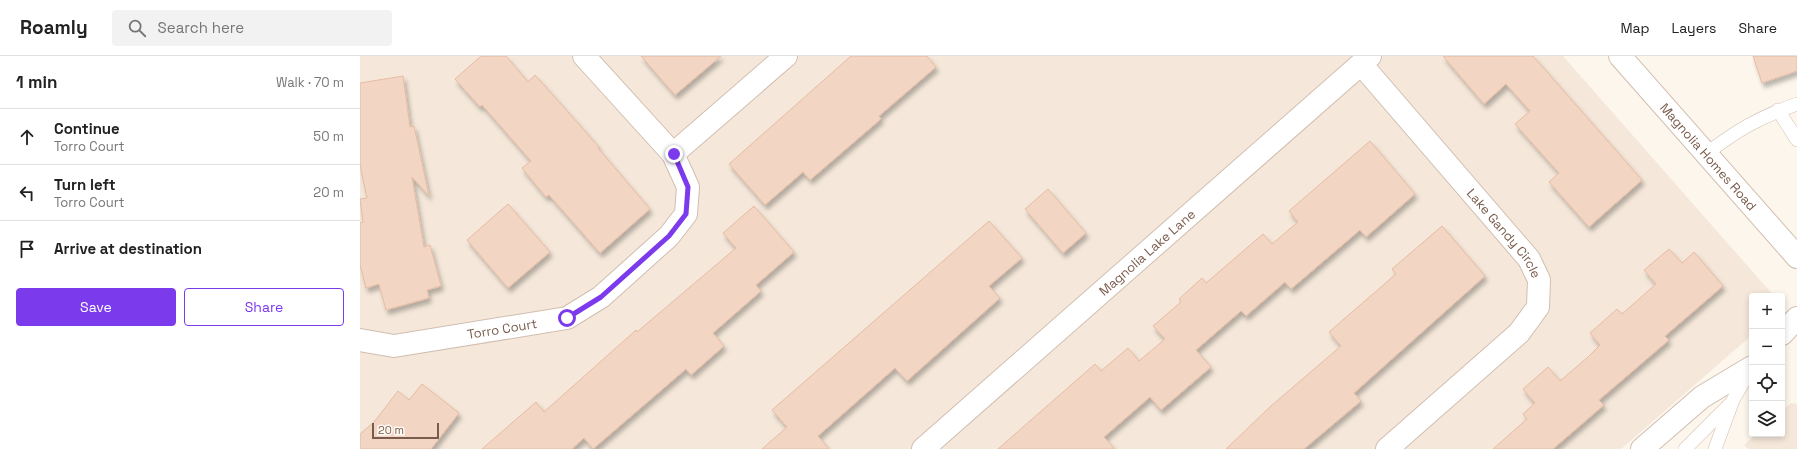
<!DOCTYPE html>
<html lang="en">
<head>
<meta charset="utf-8">
<style>
  :root { --surface:#fff; --page:#f2f2f2; --text:#222; --muted:#767676; --line:#e0e0e0; --accent:#7c3aed }
  body { margin:0; font-family:"Space Grotesk",sans-serif; background:var(--page); color:var(--text) }
  .controls { position:absolute; right:12px; bottom:12px; display:grid; overflow:hidden; border-radius:4px; box-shadow:0 2px 6px #0003 }
  .controls button { width:36px; height:36px; display:grid; place-items:center; padding:0; border:0; border-bottom:1px solid var(--line); background:var(--surface); color:var(--text); font:20px sans-serif }
  .scale { position:absolute; left:12px; bottom:10px; width:67px; box-sizing:border-box; padding-left:4px; border:2px solid #7a5c4d; border-top:0; font-size:11px; line-height:14px; white-space:nowrap; color:#7a5c4d; -webkit-text-stroke:3px #fffaf3; paint-order:stroke }
  .stop { position:absolute; width:12px; height:12px; margin:-9px; border:3px solid #7c3aed; border-radius:50%; background:#fff }
  .stop.end { background:#7c3aed; border-color:#fff; box-shadow:0 1px 4px #0008 }
  .list { margin:0; padding:0; list-style:none }
  h2 { display:flex; justify-content:space-between; align-items:center; height:52px; margin:0; padding:0 16px; font-size:17px }
  h2 small { font-size:13px; font-weight:400; color:var(--muted) }
  .list li { display:grid; grid-template-columns:26px 1fr auto; gap:12px; align-items:center; box-sizing:border-box; height:56px; padding:0 16px; border-top:1px solid var(--line) }
  .list b { display:block; font-size:15px; white-space:nowrap }
  .list p { margin:0; font-size:13px; white-space:nowrap; color:var(--muted) }
  .list em { font-size:13px; font-style:normal; color:var(--muted) }
  .actions { display:flex; gap:8px; padding:12px 16px }
  .actions a { flex:1; padding:9px 0; border:1px solid var(--accent); border-radius:4px; text-align:center; font-size:14px; color:var(--accent) }
  .actions .main { background:var(--accent); color:#fff }
  .icon { flex:none; width:22px; height:22px; fill:none; stroke:currentColor; stroke-width:2; stroke-linecap:round; stroke-linejoin:round }
  .map { position:relative; flex:none; width:1437px; height:393px; overflow:hidden }
  header { display:flex; align-items:center; gap:24px; box-sizing:border-box; height:56px; padding:0 20px; background:var(--surface); border-bottom:1px solid var(--line) }
  header strong { font-size:19px }
  nav { display:flex; gap:22px; margin-inline-start:auto; font-size:14px }
  .search { width:280px; height:36px; background:var(--page); display:flex; align-items:center; gap:10px; box-sizing:border-box; padding:0 14px; border-radius:4px; color:var(--muted); font-size:15px }
  main { display:flex }
  aside { flex:1; background:var(--surface) }
  .map>svg:first-child { display:block }
</style>
</head>
<body>
<header>
<strong>Roamly</strong>
<div class="search"><svg class="icon" aria-label="search" viewBox="0 0 24 24"><circle cx="10" cy="10" r="6"/><path d="M15 15l6 6"/></svg>Search here</div>
<nav><a>Map</a><a>Layers</a><a>Share</a></nav>
</header>
<main>
<aside>
<h2>1 min<small>Walk · 70 m</small></h2>
<ul class="list">
<li><svg class="icon" aria-label="ahead" viewBox="0 0 24 24"><path d="M12 20V5M6 11l6-6 6 6"/></svg><div><b>Continue</b><p>Torro Court</p></div><em>50 m</em></li>
<li><svg class="icon" aria-label="left" viewBox="0 0 24 24"><path d="M17 20v-9H6M10 6l-5 5 5 5"/></svg><div><b>Turn left</b><p>Torro Court</p></div><em>20 m</em></li>
<li><svg class="icon" aria-label="arrive" viewBox="0 0 24 24"><path d="M6 21V4h12l-3 4 3 4H6"/></svg><div><b>Arrive at destination</b></div></li>
</ul>
<div class="actions"><a class="main">Save</a><a>Share</a></div>
</aside>
<div class="map">
<svg width="1437" height="393" viewBox="0 0 1437 393">
  <defs>
    <filter id="shadow"><feDropShadow dx="2.5" dy="4.5" stdDeviation="2" flood-color="#0004"/></filter>
  </defs>
  <rect width="100%" height="100%" fill="#fdf6ec"/>
  <g fill="#f5e8da">
    <polygon points="0,0 1203,0 1414,240 1392,240 1392,279 1261,393 0,393"/>
    <polygon points="1431,347 1437,348 1437,393 1388,393 1384,389 1396,378 1422,378 1422,355"/>
  </g>
  <g fill="#f3d5c3" stroke="#e6bba3" filter="url(#shadow)">
    <polygon points="121,0 146,0 168,26 175,19 217,66 239,91 238,92 290,153 240,197 189,139 186,141 162,112 171,105 122,49 120,51 95,23"/>
    <polygon points="281,0 361,0 315,39"/>
    <polygon points="491,0 567,0 576,11 519,60 521,63 450,124 443,116 405,149 369,108"/>
    <polygon points="1083,0 1173,0 1282,124 1229,171 1189,126 1199,117 1155,68 1170,55 1146,28 1124,48"/>
    <polygon points="1393,0 1437,0 1437,15 1402,27"/>
    <polygon points="43,20 50,71 54,70 69,140 52,121 64,191 70,189 81,230 67,234 69,242 26,254 19,228 6,232 0,209 0,167 3,166 0,143 7,142 0,109 0,27"/>
    <polygon points="1010,85 1055,138 1006,181 1000,174 931,233 925,226 886,260 881,255 836,294 851,311 801,354 790,341 744,381 755,393 638,393 735,308 741,315 768,292 779,305 805,283 793,270 821,246 819,243 842,222 846,227 903,178 912,188 938,166 929,155"/>
    <polygon points="688,133 726,177 703,197 665,153"/>
    <polygon points="148,148 190,196 148,232 107,184"/>
    <polygon points="394,150 434,196 396,229 401,235 353,277 364,290 331,319 326,313 233,393 224,382 212,393 122,393 176,346 184,356 276,274 277,276 376,192 363,177"/>
    <polygon points="629,165 662,202 629,230 640,242 547,325 535,312 458,380 469,393 402,393 427,371 412,354"/>
    <polygon points="1082,170 1125,220 994,337 1001,345 944,393 866,393 911,350 981,290 969,276 1036,218 1032,213"/>
    <polygon points="1309,193 1322,207 1334,196 1363,230 1305,280 1309,284 1239,344 1244,349 1193,393 1133,393 1167,363 1163,358 1175,347 1163,333 1188,311 1200,325 1228,301 1240,289 1230,277 1257,253 1262,258 1296,228 1284,214"/>
    <polygon points="62,328 99,357 71,393 0,393 0,378 14,366 38,335 49,344"/>
  </g>
  <g fill="none" stroke-linecap="round" stroke-linejoin="round">
    <defs>
      <g id="service">
        <polyline points="1418,54 1437,84"/>
        <path d="M1346,98C1377,74 1400,61 1437,48"/>
        <polyline points="1325,393 1369,349"/>
        <polyline points="1355,393 1373,344 1390,315"/>
      </g>
      <g id="minor">
        <path id="s1" d="M1001,8L1169,203L1179,224L1178,251L1159,277L1027,393"/>
        <polyline points="313,98 426,0"/>
        <polyline points="1422,278 1437,262"/>
        <path id="s2" d="M0,284L34,290L207,262L241,241L309,180L326,158L328,131L313,98L224,0"/>
        <path id="s3" d="M563,393L1010,0"/>
        <polyline points="1282,393 1342,341 1392,311"/>
      </g>
      <g id="tertiary">
        <path id="s4" d="M1260,0L1437,201"/>
      </g>
    </defs>
    <use href="#service" stroke="#d1beb0" stroke-width="14"/>
    <use href="#minor" stroke="#d1beb0" stroke-width="24"/>
    <use href="#tertiary" stroke="#d1beb0" stroke-width="24"/>
    <use href="#service" stroke="#fff" stroke-width="13"/>
    <use href="#minor" stroke="#fff" stroke-width="22"/>
    <use href="#tertiary" stroke="#fff" stroke-width="22"/>
  </g>
  <g fill="none" stroke-linecap="round" stroke-linejoin="round">
    <polyline stroke="#7c3aed" stroke-width="5" points="207,262 241,241 309,180 326,158 328,131 314,98"/>
  </g>
  <g text-anchor="middle" stroke-width="4" stroke-linejoin="round" paint-order="stroke">
    <g font-size="13" fill="#7a5c4d" stroke="#fffaf3">
      <text dy="5" stroke="none"><textPath href="#s4" startOffset="134">Magnolia Homes Road</textPath></text>
      <text dy="5" stroke="none"><textPath href="#s1" startOffset="222">Lake Gandy Circle</textPath></text>
      <text dy="5" stroke="none"><textPath href="#s3" startOffset="298">Magnolia Lake Lane</textPath></text>
      <text dy="5" stroke="none"><textPath href="#s2" startOffset="144">Torro Court</textPath></text>
    </g>
  </g>
</svg>
<div class="controls">
<button>+</button>
<button>−</button>
<button><svg class="icon" aria-label="locate" viewBox="0 0 24 24"><circle cx="12" cy="12" r="6"/><path d="M12 2v4M12 18v4M2 12h4M18 12h4"/></svg></button>
<button><svg class="icon" aria-label="layers" viewBox="0 0 24 24"><path d="M12 4l9 5-9 5-9-5zM3 14l9 5 9-5"/></svg></button>
</div>
<div class="scale">20 m</div>
<div class="stop" style="left:207px;top:262px"></div>
<div class="stop end" style="left:314px;top:98px"></div>
</div>
</main>
</body>
</html>
